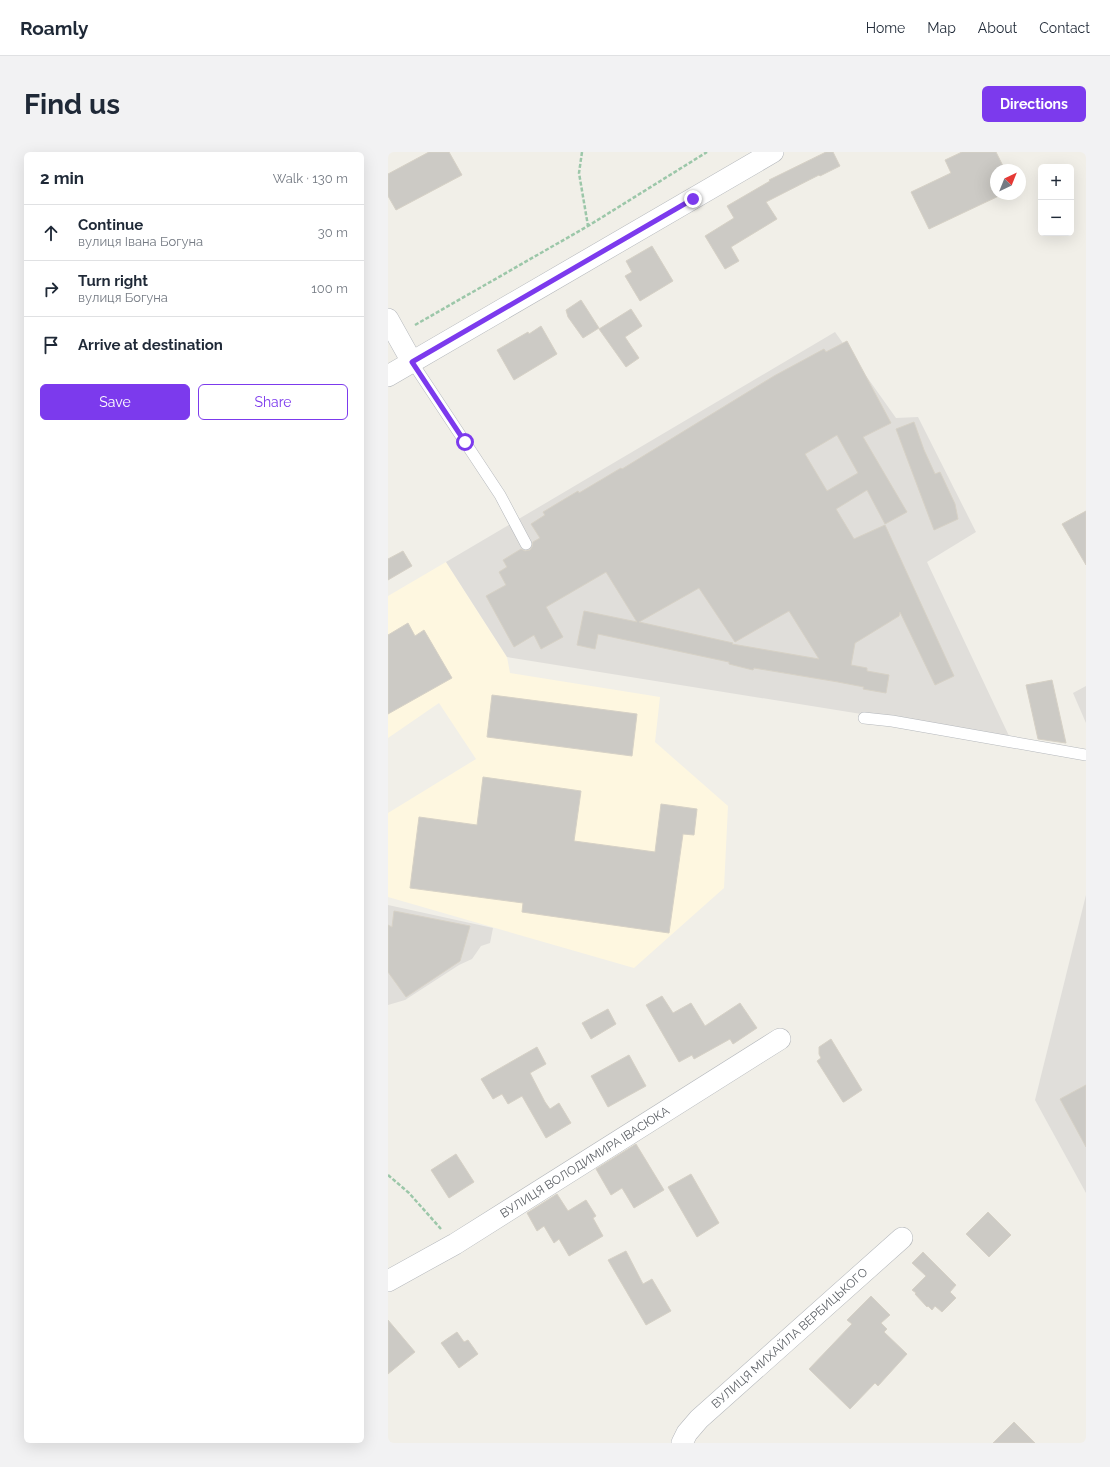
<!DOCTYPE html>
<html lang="en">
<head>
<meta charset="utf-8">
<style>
  :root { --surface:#fff; --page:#f2f2f3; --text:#1f2937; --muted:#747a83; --line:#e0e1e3; --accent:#7c3aed }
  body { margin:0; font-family:Raleway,sans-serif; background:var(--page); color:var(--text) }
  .controls { position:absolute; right:12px; top:12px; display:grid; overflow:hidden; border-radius:6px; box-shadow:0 4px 16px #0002 }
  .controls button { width:36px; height:36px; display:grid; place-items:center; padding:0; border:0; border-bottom:1px solid var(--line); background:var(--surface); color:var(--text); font:20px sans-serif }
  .compass { position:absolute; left:602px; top:12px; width:36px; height:36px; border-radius:50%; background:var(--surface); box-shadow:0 4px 16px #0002; rotate:43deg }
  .stop { position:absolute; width:12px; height:12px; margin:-9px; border:3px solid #7c3aed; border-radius:50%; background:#fff }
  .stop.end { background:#7c3aed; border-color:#fff; box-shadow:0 1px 4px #0008 }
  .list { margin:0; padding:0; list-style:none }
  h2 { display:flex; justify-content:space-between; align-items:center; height:52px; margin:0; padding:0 16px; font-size:17px }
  h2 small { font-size:13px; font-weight:400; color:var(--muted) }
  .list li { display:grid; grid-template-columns:26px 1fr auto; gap:12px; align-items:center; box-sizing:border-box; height:56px; padding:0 16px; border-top:1px solid var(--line) }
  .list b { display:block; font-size:15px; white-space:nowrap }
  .list p { margin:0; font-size:13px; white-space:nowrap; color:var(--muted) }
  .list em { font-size:13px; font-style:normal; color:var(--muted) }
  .actions { display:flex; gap:8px; padding:12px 16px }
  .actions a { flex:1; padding:9px 0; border:1px solid var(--accent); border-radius:6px; text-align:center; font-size:14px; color:var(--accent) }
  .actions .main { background:var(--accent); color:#fff }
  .icon { flex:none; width:22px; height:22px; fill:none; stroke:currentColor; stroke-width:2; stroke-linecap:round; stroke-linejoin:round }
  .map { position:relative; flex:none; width:698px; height:1291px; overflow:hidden; border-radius:6px }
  header { display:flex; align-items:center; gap:24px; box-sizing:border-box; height:56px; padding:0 20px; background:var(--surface); border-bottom:1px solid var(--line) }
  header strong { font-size:19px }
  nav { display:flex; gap:22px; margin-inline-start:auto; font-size:14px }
  .intro { display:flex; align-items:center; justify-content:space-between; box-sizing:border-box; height:96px; padding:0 24px }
  h1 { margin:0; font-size:28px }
  .button { padding:10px 18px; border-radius:6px; background:var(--accent); color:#fff; font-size:14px; font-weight:700 }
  main { display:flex; gap:24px; padding:0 24px }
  aside { flex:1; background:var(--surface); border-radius:6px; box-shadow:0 4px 16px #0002 }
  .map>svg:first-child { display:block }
</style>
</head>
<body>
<header>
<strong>Roamly</strong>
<nav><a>Home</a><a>Map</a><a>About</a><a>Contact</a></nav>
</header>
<div class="intro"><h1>Find us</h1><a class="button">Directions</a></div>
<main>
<aside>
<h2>2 min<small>Walk · 130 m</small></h2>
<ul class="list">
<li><svg class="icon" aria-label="ahead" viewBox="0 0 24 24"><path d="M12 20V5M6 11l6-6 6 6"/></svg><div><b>Continue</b><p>вулиця Івана Богуна</p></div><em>30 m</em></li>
<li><svg class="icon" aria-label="right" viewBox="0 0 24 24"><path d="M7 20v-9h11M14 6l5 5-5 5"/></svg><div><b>Turn right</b><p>вулиця Богуна</p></div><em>100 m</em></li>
<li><svg class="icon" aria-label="arrive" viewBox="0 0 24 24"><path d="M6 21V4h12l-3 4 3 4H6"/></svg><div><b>Arrive at destination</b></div></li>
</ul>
<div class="actions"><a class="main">Save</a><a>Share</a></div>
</aside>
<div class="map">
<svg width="698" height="1291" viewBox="0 0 698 1291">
  <rect width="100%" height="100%" fill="#f1efe8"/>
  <polygon fill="#fef7e0" points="58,410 119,505 122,521 272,545 267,590 340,654 336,736 246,816 0,745 0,661 88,607 51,551 0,586 0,444"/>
  <g fill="#e0deda">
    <polygon points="447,180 508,266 530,265 588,380 539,410 622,586 119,505 58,410"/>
    <polygon points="698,534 698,571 685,541"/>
    <polygon points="698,743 698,1041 647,948"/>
    <polygon points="0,753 105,776 102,791 93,794 84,807 71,813 17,848 0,853"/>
  </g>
  <g fill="#cccac5" stroke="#d6d1c6" fill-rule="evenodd">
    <polygon points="41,0 61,0 74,23 8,58 0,44 0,22"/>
    <polygon points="438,0 445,0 452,14 432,24 431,23 378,50 389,67 343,95 351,109 337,117 317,84 346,66 339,54 382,29 381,28"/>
    <polygon points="574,0 608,0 617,18 608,18 608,42 615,42 541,77 523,40 563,21 557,8"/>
    <polygon points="264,94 285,129 252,149 237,124 244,120 238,109"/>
    <polygon points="193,148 211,176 195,186 180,165 178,158"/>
    <polygon points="243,157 254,174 237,185 251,206 238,215 211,177"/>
    <polygon points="153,174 169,202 126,228 109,198 140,180 141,182"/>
    <path d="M459,189L503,271L475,285L519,360L497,372L479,338L448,357L466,387L497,373L566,524L547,533L512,460L511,464L467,491L463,513L479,516V519L501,523L498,541L475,537L476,535L450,530L366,516L365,518L341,512V510L210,482L207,497L189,493L196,459L249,470L218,420L158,455L175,485L153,497L146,483L126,495L98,444L118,433L111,420L119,415L115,408L133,397L137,399L142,398L144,395L145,390L152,386L143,372L157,363L155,360L190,339L191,341L233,316L234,317L386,224L436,197L438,200ZM449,283L470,321L439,339L417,302ZM311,436L347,490L401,459L431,507L344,492L345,491L251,470Z"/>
    <polygon points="526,270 536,298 547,322 552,320 567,352 570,367 546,378 508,277"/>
    <polygon points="698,359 698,413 674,372"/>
    <polygon points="15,399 24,414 0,428 0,407"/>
    <polygon points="20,471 27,484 36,478 64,526 0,562 0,483"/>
    <polygon points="664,528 678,591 650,587 638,533"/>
    <polygon points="104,543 249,562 244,604 99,585"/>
    <polygon points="95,625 193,639 186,689 267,700 273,652 309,657 306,683 295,682 281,781 134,760 135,751 22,736 31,665 89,673"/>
    <polygon points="6,759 82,774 72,809 18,845 0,820 0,773 4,775"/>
    <polygon points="274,844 285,861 303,851 317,874 352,851 369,876 345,892 342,887 306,907 304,903 291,910 258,853"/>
    <polygon points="220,857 228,872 203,887 194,871"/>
    <polygon points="443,887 474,938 456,950 455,950 429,909 433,906 431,902 431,895"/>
    <polygon points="149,895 158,912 142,921 157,950 162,957 171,951 183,971 158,986 134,944 120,952 114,942 105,947 93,927"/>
    <polygon points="241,903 258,934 220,955 203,924"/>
    <polygon points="698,933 698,995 672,947"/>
    <polygon points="248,992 276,1038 246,1056 234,1036 223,1043 208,1017"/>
    <polygon points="68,1002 86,1030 61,1046 43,1018"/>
    <polygon points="303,1022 331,1071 309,1085 280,1035"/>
    <polygon points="169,1042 180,1059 198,1048 208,1064 205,1066 215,1084 181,1104 171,1087 166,1091 156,1074 149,1079 139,1061"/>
    <polygon points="600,1060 623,1083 601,1105 578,1082"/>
    <polygon points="238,1099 255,1132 264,1127 283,1159 258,1173 220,1108"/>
    <polygon points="535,1100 568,1133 562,1140 568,1146 554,1160 547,1154 544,1158 540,1154 539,1155 527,1142 528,1141 524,1138 538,1124 524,1111"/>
    <polygon points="483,1144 502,1163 493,1171 499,1177 496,1180 519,1202 490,1234 487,1231 462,1257 421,1217 464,1172 459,1168"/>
    <polygon points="0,1168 27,1200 0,1222"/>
    <polygon points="69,1180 76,1190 80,1188 90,1202 71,1216 53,1191"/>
    <polygon points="626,1270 647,1291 605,1291"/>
  </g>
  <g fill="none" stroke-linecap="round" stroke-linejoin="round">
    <defs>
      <g id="service">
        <polyline points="24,210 112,343 138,392"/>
        <polyline points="476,566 504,569 698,603"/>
      </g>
      <g id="minor">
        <polyline points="0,167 24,210"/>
        <polyline points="0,224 385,0"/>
        <path id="s1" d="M0,1129L67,1092L392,887"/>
        <path id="s2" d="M294,1291L299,1281L311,1267L514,1086"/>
      </g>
    </defs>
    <use href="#service" stroke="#b5b8bc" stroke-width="12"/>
    <use href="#minor" stroke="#b5b8bc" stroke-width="22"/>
    <g stroke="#9cc7a9" stroke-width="2.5" stroke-dasharray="4 2" stroke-linecap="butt">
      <polyline points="194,0 191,21 200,74"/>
      <polyline points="27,173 200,74 319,0"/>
      <polyline points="0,1023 21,1041 53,1077"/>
    </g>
    <use href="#service" stroke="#fff" stroke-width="11"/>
    <use href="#minor" stroke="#fff" stroke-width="21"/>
  </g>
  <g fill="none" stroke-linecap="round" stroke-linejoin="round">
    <polyline stroke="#7c3aed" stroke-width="5" points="77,290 24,210 305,47"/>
  </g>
  <g text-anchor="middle" stroke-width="3.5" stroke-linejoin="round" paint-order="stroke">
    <g font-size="12" fill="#5f6368" stroke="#fff">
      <text dy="4" stroke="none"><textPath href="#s1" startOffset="230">ВУЛИЦЯ ВОЛОДИМИРА ІВАСЮКА</textPath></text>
      <text dy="4" stroke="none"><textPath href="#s2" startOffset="151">ВУЛИЦЯ МИХАЙЛА ВЕРБИЦЬКОГО</textPath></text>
    </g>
  </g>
</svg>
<div class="controls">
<button>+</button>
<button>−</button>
</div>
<svg class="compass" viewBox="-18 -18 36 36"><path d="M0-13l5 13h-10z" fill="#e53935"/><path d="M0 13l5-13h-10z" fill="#747a83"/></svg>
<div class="stop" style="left:77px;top:290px"></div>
<div class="stop end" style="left:305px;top:47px"></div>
</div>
</main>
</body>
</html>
